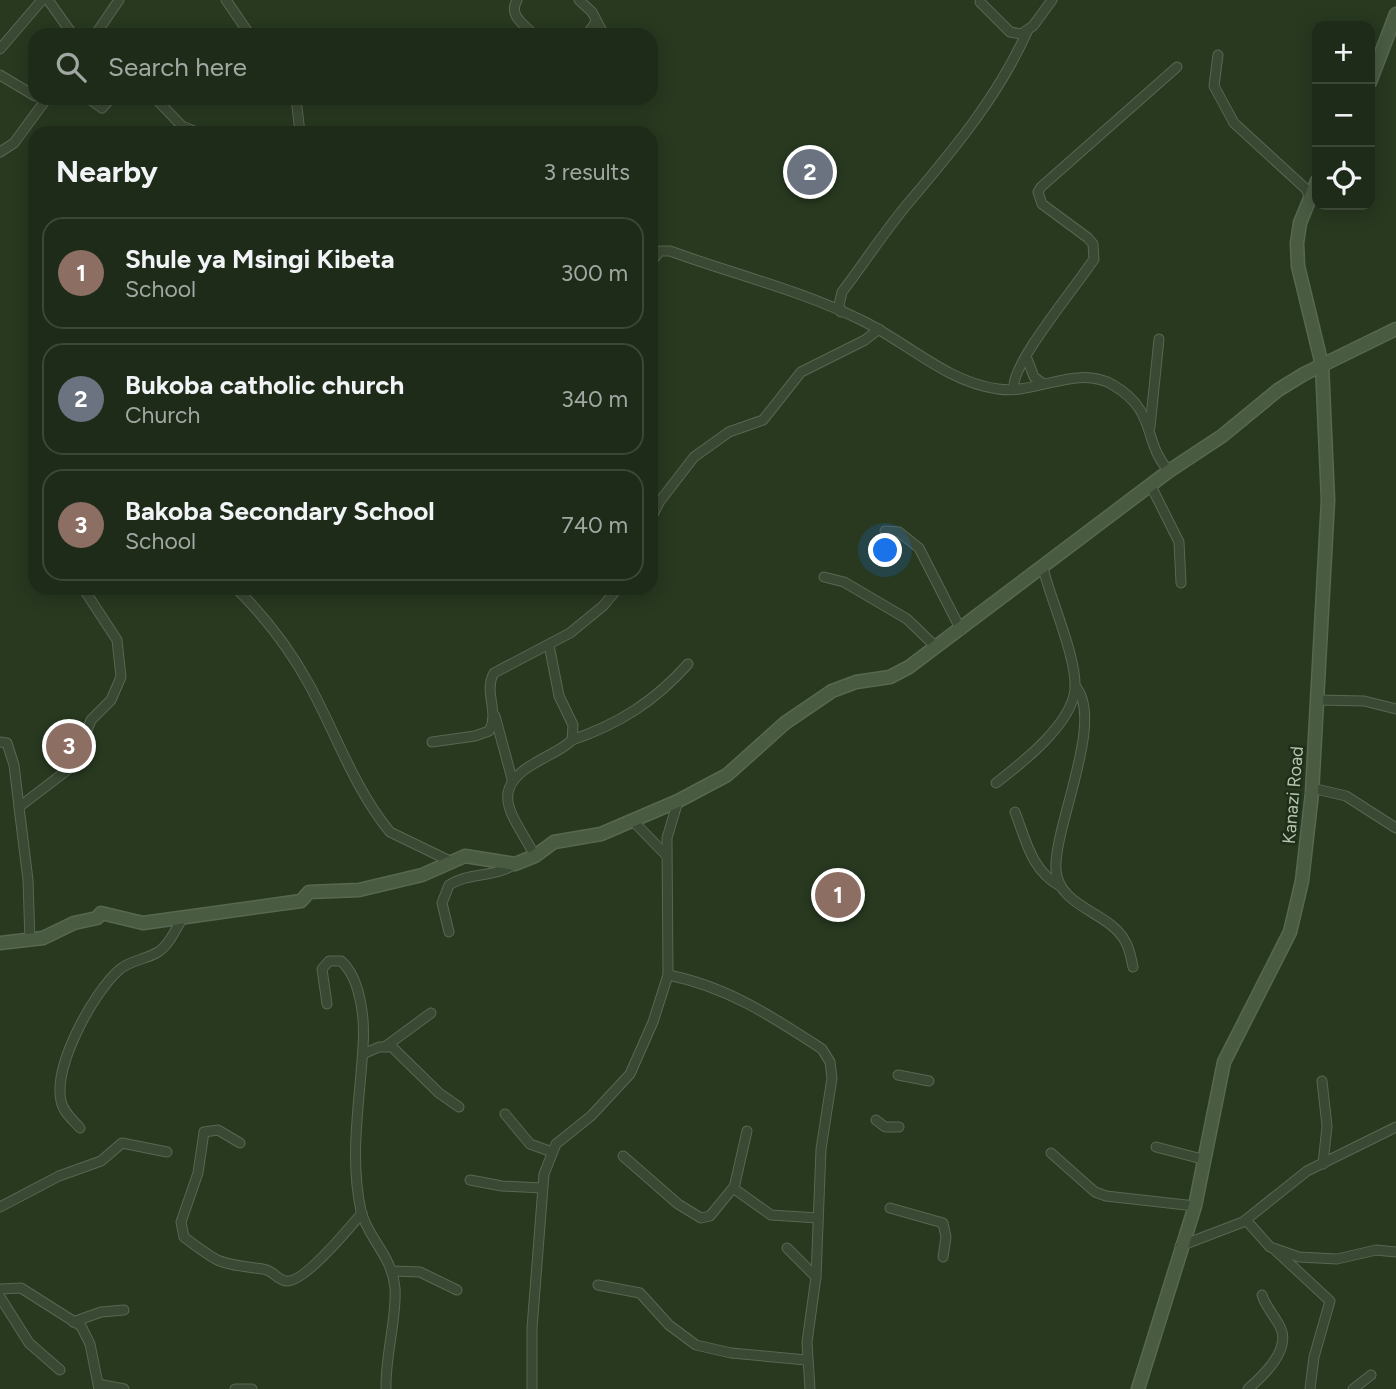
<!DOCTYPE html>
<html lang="en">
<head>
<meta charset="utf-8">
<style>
  :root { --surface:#1e2b18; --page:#2b3725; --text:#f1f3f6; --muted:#a1a7a2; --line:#3c4737; --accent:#a0fa7f }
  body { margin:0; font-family:Figtree,sans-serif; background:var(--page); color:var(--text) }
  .controls { position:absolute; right:21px; top:21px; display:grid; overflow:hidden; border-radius:14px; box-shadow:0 4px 18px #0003 }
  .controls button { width:63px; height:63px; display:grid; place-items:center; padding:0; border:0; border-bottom:2px solid var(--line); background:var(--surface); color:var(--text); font:35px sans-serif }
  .you { position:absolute; left:886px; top:551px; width:24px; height:24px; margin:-18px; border:5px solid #fff; border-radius:50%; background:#1a73e8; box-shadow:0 0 0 10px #1a73e833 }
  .badge { display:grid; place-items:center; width:46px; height:46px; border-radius:50%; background:var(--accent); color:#fff; font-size:23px; font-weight:700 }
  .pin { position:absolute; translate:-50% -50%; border:4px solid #fff; box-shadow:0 2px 7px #0006 }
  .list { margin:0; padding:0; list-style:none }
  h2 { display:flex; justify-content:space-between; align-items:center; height:91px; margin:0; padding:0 28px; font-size:30px }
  h2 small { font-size:23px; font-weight:400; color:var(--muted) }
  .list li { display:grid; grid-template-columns:46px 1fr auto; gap:21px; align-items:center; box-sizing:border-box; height:112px; margin:0 14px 14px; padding:0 14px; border:2px solid var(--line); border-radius:21px }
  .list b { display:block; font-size:26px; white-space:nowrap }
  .list p { margin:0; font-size:23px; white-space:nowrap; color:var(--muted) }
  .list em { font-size:23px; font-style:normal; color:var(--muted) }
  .icon { flex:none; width:38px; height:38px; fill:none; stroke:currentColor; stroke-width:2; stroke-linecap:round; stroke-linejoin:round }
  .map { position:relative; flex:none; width:1396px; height:1389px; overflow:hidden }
  .search { position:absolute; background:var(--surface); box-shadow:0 4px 18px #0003; left:28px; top:28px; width:630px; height:77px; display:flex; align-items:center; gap:18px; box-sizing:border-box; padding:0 24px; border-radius:21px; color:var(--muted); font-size:26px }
  .panel { position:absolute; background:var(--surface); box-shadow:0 4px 18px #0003; left:28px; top:126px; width:630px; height:469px; border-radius:21px }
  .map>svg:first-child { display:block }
</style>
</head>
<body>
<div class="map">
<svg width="1396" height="1389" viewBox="0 0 1396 1389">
  <rect width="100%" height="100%" fill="#283920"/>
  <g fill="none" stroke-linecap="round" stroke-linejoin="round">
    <defs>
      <g id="street">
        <polyline points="48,0 73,35"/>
        <polyline points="226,0 250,35"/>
        <path d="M517,0C508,16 524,24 534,35"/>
        <polyline points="579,0 592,12 604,35"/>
        <polyline points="980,2 1010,32 1021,34 1033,26 1052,0"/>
        <polyline points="95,35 119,0"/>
        <polyline points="587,35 596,22"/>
        <polyline points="0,49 42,0"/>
        <polyline points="1218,55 1214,86 1234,123 1306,189 1309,196"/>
        <polyline points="0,75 35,96"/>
        <polyline points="88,98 102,108 111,98"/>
        <polyline points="155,98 182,126 199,133"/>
        <polyline points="296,98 300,133"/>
        <polyline points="0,152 14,143 47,98"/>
        <path d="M651,262L660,251H670C733,274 800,290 861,320C907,342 946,382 998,389C1035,395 1077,364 1113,385C1158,411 1142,442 1169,471"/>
        <path d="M841,312L839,305L842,292C865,262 886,229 910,201C955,148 998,96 1027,32"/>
        <polyline points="1026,356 1034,377 1042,383"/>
        <path d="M1014,389C1009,366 1079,283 1094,259L1093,244L1088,238L1042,204L1038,192L1041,187L1177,67"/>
        <polyline points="1150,427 1159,339"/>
        <polyline points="1151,486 1179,542 1181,583"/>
        <polyline points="651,518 660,501 694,457 729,432 763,420 801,372 865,340 879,329"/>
        <polyline points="885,531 899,532 919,548 961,630"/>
        <polyline points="824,577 844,582 907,619 936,647"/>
        <path d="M236,588C266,618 290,649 310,686C337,736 354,788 390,832L452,862"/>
        <path d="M1075,686C1106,719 1053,828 1056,870C1059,908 1109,911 1125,941C1130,949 1131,958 1133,967"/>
        <polyline points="1318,700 1364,701 1396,709"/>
        <polyline points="495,716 512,779"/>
        <path d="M572,740C619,724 655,701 688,664"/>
        <polyline points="0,742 7,743 14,765 19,807"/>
        <path d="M432,742L475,736L489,731C500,713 483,691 494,673L570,633L603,606L618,588"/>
        <path d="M996,783C1022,763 1072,724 1075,689C1077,658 1051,601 1043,568"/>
        <polyline points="1312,788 1346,796 1396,828"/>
        <path d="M1015,812C1026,840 1031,870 1060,886"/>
        <polyline points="632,820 666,855"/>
        <path d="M535,856C515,817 485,791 535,763C548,755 562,750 572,740L573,725L559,696L549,645"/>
        <path d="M449,932L442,903L449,885C469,872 494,878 515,864"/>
        <polyline points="30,941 28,880 19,807 74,765 91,720 111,700 121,677 117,640 83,588"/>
        <path d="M668,975C726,986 773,1017 822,1049L830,1062L832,1078L821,1149L816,1277L807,1342L810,1389"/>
        <path d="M327,1004L322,969L329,961H341C361,978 365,1021 363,1046C360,1102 349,1155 361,1211C368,1239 392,1255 395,1288C397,1318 385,1356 386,1389"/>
        <polyline points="386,1046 431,1013"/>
        <polyline points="363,1054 379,1047 392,1047 439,1093 459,1107"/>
        <polyline points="898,1075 929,1081"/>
        <polyline points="1322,1081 1327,1126 1323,1164"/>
        <polyline points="505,1114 530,1144 552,1152"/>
        <polyline points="876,1120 885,1127 899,1127"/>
        <path d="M80,1128C73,1120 63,1112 61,1101C53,1066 93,993 119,970C130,960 145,960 158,952C169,945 176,929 183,917"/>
        <path d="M240,1143L218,1130L204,1132L198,1173L181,1222L184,1237C221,1265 218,1263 263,1269C273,1270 277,1280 286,1281C303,1284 351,1226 362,1213"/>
        <polyline points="1156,1147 1202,1159"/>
        <polyline points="1051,1153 1095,1192 1106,1196 1195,1206"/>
        <polyline points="623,1156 678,1204 701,1218 710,1216 733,1188 771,1215 818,1218"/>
        <polyline points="470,1180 502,1186 542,1188"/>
        <polyline points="734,1188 747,1131"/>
        <polyline points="0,1207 59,1176 101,1161 122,1143 167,1152"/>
        <polyline points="890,1208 943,1223 946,1237 943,1257"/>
        <polyline points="1246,1220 1270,1247 1299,1257 1337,1259 1376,1250 1396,1252"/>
        <polyline points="1180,1246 1243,1222 1307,1171 1396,1127"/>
        <polyline points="787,1248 816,1277"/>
        <polyline points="1275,1250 1330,1301 1314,1357 1310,1389"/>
        <polyline points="392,1271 420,1272 457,1290"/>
        <polyline points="598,1285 640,1293 669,1325 696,1345 731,1353 806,1360"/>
        <polyline points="0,1289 21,1288 81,1326 90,1344 99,1389"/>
        <polyline points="0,1297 29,1343 60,1370"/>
        <polyline points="73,1322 101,1312 124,1310"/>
        <polyline points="98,1384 124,1389"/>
        <polyline points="235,1389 252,1389"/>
        <polyline points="532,1389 532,1328 544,1174 556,1144 591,1116 630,1074 653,1022 668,975 667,838 678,801"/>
        <path d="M1248,1389C1263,1376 1290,1351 1281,1329C1276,1317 1266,1308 1262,1295"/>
        <polyline points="1353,1389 1371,1375"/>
      </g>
      <g id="secondary">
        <polyline points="1370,82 1396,14"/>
        <polyline points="0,943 43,938 74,923 97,918 101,913 143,923 301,901 309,892 359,890 422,875 465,856 515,864 535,856 554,842 601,834 678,801 727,775 785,723 832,691 856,682 890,677 909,667 1169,471 1222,436 1278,390 1304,374 1396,329"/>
        <polyline points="1138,1389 1195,1206 1224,1062 1290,932 1302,881 1312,793 1328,500 1322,365 1298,266 1297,243 1300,223 1317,181"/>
      </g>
    </defs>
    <use href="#street" stroke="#586751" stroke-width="11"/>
    <use href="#secondary" stroke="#586751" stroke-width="15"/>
    <use href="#street" stroke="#3a4934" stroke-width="9"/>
    <use href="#secondary" stroke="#495c42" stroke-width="12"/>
  </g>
  <g text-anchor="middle" stroke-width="5" stroke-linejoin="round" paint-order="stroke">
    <g font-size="18" fill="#b5c6ae" stroke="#1f2e19">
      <text transform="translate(1293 795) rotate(-85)" y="6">Kanazi Road</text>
    </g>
  </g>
</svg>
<div class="controls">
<button>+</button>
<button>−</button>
<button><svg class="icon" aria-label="locate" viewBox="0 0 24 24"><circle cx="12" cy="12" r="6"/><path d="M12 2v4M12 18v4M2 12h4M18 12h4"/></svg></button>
</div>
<div class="you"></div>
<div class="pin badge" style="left:838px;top:895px;background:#8d6e63">1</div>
<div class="pin badge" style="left:810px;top:172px;background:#6b7280">2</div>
<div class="pin badge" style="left:69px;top:746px;background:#8d6e63">3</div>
<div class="search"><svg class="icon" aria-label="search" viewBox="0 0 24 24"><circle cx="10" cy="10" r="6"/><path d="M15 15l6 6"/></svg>Search here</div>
<section class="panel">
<h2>Nearby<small>3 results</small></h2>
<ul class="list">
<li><span class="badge" style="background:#8d6e63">1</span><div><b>Shule ya Msingi Kibeta</b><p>School</p></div><em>300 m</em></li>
<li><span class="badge" style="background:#6b7280">2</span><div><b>Bukoba catholic church</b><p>Church</p></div><em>340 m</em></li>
<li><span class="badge" style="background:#8d6e63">3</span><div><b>Bakoba Secondary School</b><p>School</p></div><em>740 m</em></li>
</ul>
</section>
</div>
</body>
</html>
